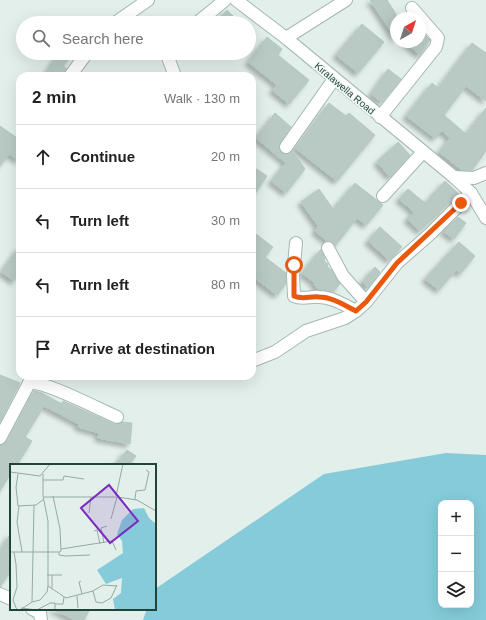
<!DOCTYPE html>
<html lang="en">
<head>
<meta charset="utf-8">
<style>
  :root { --surface:#fff; --page:#f2f2f2; --text:#222; --muted:#767676; --line:#e0e0e0 }
  body { margin:0; font-family:Arial,sans-serif; background:var(--page); color:var(--text) }
  .controls { position:absolute; right:12px; bottom:12px; display:grid; overflow:hidden; border-radius:8px; box-shadow:0 4px 16px #0002 }
  .controls button { width:36px; height:36px; display:grid; place-items:center; padding:0; border:0; border-bottom:1px solid var(--line); background:var(--surface); color:var(--text); font:20px sans-serif }
  .compass { position:absolute; left:390px; top:12px; width:36px; height:36px; border-radius:50%; background:var(--surface); box-shadow:0 4px 16px #0002; rotate:39deg }
  .stop { position:absolute; width:12px; height:12px; margin:-9px; border:3px solid #ea580c; border-radius:50%; background:#fff }
  .stop.end { background:#ea580c; border-color:#fff; box-shadow:0 1px 4px #0008 }
  .list { margin:0; padding:0; list-style:none }
  h2 { display:flex; justify-content:space-between; align-items:center; height:52px; margin:0; padding:0 16px; font-size:17px }
  h2 small { font-size:13px; font-weight:400; color:var(--muted) }
  .list li { display:grid; grid-template-columns:26px 1fr auto; gap:12px; align-items:center; box-sizing:border-box; height:64px; padding:0 16px; border-top:1px solid var(--line) }
  .list b { display:block; font-size:15px; white-space:nowrap }
  .list em { font-size:13px; font-style:normal; color:var(--muted) }
  .icon { flex:none; width:22px; height:22px; fill:none; stroke:currentColor; stroke-width:2; stroke-linecap:round; stroke-linejoin:round }
  .map { position:relative; flex:none; width:486px; height:620px; overflow:hidden }
  .search { position:absolute; background:var(--surface); box-shadow:0 4px 16px #0002; left:16px; top:16px; width:240px; height:44px; display:flex; align-items:center; gap:10px; box-sizing:border-box; padding:0 14px; border-radius:22px; color:var(--muted); font-size:15px }
  .panel { position:absolute; background:var(--surface); box-shadow:0 4px 16px #0002; left:16px; top:72px; width:240px; height:308px; border-radius:12px }
  .map>svg:first-child { display:block }
</style>
</head>
<body>
<div class="map">
<svg width="486" height="620" viewBox="0 0 486 620">
  <defs>
    <filter id="shadow"><feDropShadow dx="-3.5" dy="3.5" stdDeviation="2" flood-color="#0004"/></filter>
  </defs>
  <rect width="100%" height="100%" fill="#e3efea"/>
  <path fill="#85cbda" fill-rule="evenodd" d="M446,453L486,455V620H143L147,609H155V589L324,474ZM441,503H471V605H441Z"/>
  <g fill="#b8cac3" stroke="#b4c9c1" filter="url(#shadow)">
    <polygon points="370,0 387,0 396,14 396,39"/>
    <polygon points="227,10 240,23 215,23"/>
    <polygon points="362,24 384,42 358,73 336,55"/>
    <polygon points="420,30 430,40 420,55 405,42 420,42"/>
    <polygon points="267,37 282,49 278,55 309,80 289,104 272,90 277,85 248,62"/>
    <polygon points="472,43 486,53 486,101 466,86 444,115 466,134 486,108 486,151 472,170 462,170 439,152 450,138 442,131 435,138 406,116 432,83 438,88"/>
    <polygon points="59,53 74,53 63,66 66,68 63,76 44,76"/>
    <polygon points="388,69 401,79 382,102 371,94"/>
    <polygon points="329,103 346,116 349,113 375,135 337,181 295,148"/>
    <polygon points="275,113 291,127 280,143 279,150 286,154 293,151 305,169 286,193 271,181 286,163 256,138"/>
    <polygon points="0,126 20,140 20,161 9,154 0,166"/>
    <polygon points="398,142 410,155 390,177 377,162"/>
    <polygon points="252,166 267,176 252,198"/>
    <polygon points="445,181 459,194 420,231 407,219 414,212 399,199 408,189 425,203"/>
    <polygon points="355,183 383,205 366,225 357,218 335,246 332,242 327,241 315,231 318,226 301,202 319,189 333,209"/>
    <polygon points="458,217 466,223 454,239 443,231"/>
    <polygon points="380,227 402,247 389,260 368,241"/>
    <polygon points="252,231 273,247 265,257 286,273 286,284 277,295 252,276"/>
    <polygon points="459,242 475,256 460,274 456,270 439,290 425,279"/>
    <polygon points="20,246 20,273 14,281 1,272"/>
    <polygon points="321,249 325,259 324,261 328,264 327,266 332,271 340,284 333,292 319,289 314,285 315,283 302,273"/>
    <polygon points="375,267 380,272 368,288 362,282"/>
    <polygon points="0,375 20,383 0,422"/>
    <polygon points="34,391 42,393 62,404 63,401 114,424 118,424 122,422 132,423 130,444 98,438 99,433 78,427 79,424 44,406 25,437 32,441 17,465 11,465 11,473 0,491 0,445 7,442"/>
    <polygon points="127,450 136,456 129,465 115,465"/>
    <polygon points="11,533 11,571 0,587 0,551"/>
    <polygon points="52,609 90,609 84,620 75,620"/>
  </g>
  <g fill="none" stroke-linecap="round" stroke-linejoin="round">
    <defs>
      <g id="street">
        <polyline points="236,0 286,38 454,177 471,193 486,218"/>
        <polyline points="115,23 148,0"/>
        <polyline points="197,23 225,0"/>
        <polyline points="286,38 346,0"/>
        <polyline points="168,53 167,55 175,76"/>
        <polyline points="70,76 87,53"/>
        <polyline points="380,117 436,47 438,38 412,8"/>
        <polyline points="286,147 334,79"/>
        <polyline points="454,177 474,178 486,173"/>
        <polyline points="383,196 423,152"/>
        <path d="M296,243L293,276L294,296C303,300 310,296 319,297C332,297 344,305 356,311"/>
        <polyline points="328,248 343,276 366,302"/>
        <polyline points="252,361 275,352 306,331 345,318 356,311 366,302 397,263 430,234 471,193"/>
        <path d="M0,438L26,389L29,383C44,380 100,410 117,417"/>
        <polyline points="0,594 11,599"/>
        <polyline points="32,609 40,613 41,620"/>
      </g>
    </defs>
    <use href="#street" stroke="#a5b8b2" stroke-width="14"/>
    <use href="#street" stroke="#fff" stroke-width="12"/>
  </g>
  <g fill="none" stroke-linecap="round" stroke-linejoin="round">
    <path stroke="#ea580c" stroke-width="5" d="M294,265V296C303,300 310,296 319,297C332,297 344,305 356,311L366,302L397,263L461,203"/>
  </g>
  <g text-anchor="middle" stroke-width="3.5" stroke-linejoin="round" paint-order="stroke">
    <g font-size="10" fill="#20433a" stroke="#f4faf7">
      <text transform="translate(345 88) rotate(40)" y="4">Kiralawella Road</text>
    </g>
  </g>
  <g transform="translate(10 464)">
    <rect width="146" height="146" fill="#e3efea"/>
    <path d="M134,44L139,54L146,60V146H105L103,135L111,129L112,114L96,120L87,106L113,89L112,77L107,70L112,56L123,45Z" fill="#85cbda"/>
    <path fill="none" stroke="#95aaa4" stroke-width="1" d="M0,8L30,12L40,0M8,10L6,23L8,42L26,41L34,35M33,10V32L38,57V122L56,134L83,127L86,138L92,139M33,16H53L54,12L74,15M43,32L50,65L51,87L49,88M106,32L113,0M34,33H107L127,36L146,47M125,35L126,27L135,26L139,8L136,6M24,41L22,138L30,136L37,128L38,122M9,42L7,58L12,88M79,49L81,33M101,55L107,33M84,67L87,66L90,80M94,79L91,64L97,62M51,85L102,77L106,86M0,88H4L6,100L7,123L3,136L7,146M4,88H49V91L55,92L80,91M37,111H52M42,111V124M71,117L69,118L72,130M83,127L93,121L107,122M67,132L68,144M92,139L101,134L107,121M45,140H53L54,133M11,144L27,146M10,146L22,138M27,146L40,139H45V146"/>
    <path fill="#7b2cbf" fill-opacity="0.15" stroke="#7b2cbf" stroke-width="2" d="M99,21L128,57L100,79L71,44Z"/>
    <rect width="146" height="146" fill="none" stroke="#20433a" stroke-width="2"/>
  </g>
</svg>
<div class="controls">
<button>+</button>
<button>−</button>
<button><svg class="icon" aria-label="layers" viewBox="0 0 24 24"><path d="M12 4l9 5-9 5-9-5zM3 14l9 5 9-5"/></svg></button>
</div>
<svg class="compass" viewBox="-18 -18 36 36"><path d="M0-13l5 13h-10z" fill="#e53935"/><path d="M0 13l5-13h-10z" fill="#767676"/></svg>
<div class="stop" style="left:294px;top:265px"></div>
<div class="stop end" style="left:461px;top:203px"></div>
<div class="search"><svg class="icon" aria-label="search" viewBox="0 0 24 24"><circle cx="10" cy="10" r="6"/><path d="M15 15l6 6"/></svg>Search here</div>
<section class="panel">
<h2>2 min<small>Walk · 130 m</small></h2>
<ul class="list">
<li><svg class="icon" aria-label="ahead" viewBox="0 0 24 24"><path d="M12 20V5M6 11l6-6 6 6"/></svg><div><b>Continue</b></div><em>20 m</em></li>
<li><svg class="icon" aria-label="left" viewBox="0 0 24 24"><path d="M17 20v-9H6M10 6l-5 5 5 5"/></svg><div><b>Turn left</b></div><em>30 m</em></li>
<li><svg class="icon" aria-label="left" viewBox="0 0 24 24"><path d="M17 20v-9H6M10 6l-5 5 5 5"/></svg><div><b>Turn left</b></div><em>80 m</em></li>
<li><svg class="icon" aria-label="arrive" viewBox="0 0 24 24"><path d="M6 21V4h12l-3 4 3 4H6"/></svg><div><b>Arrive at destination</b></div></li>
</ul>
</section>
</div>
</body>
</html>
